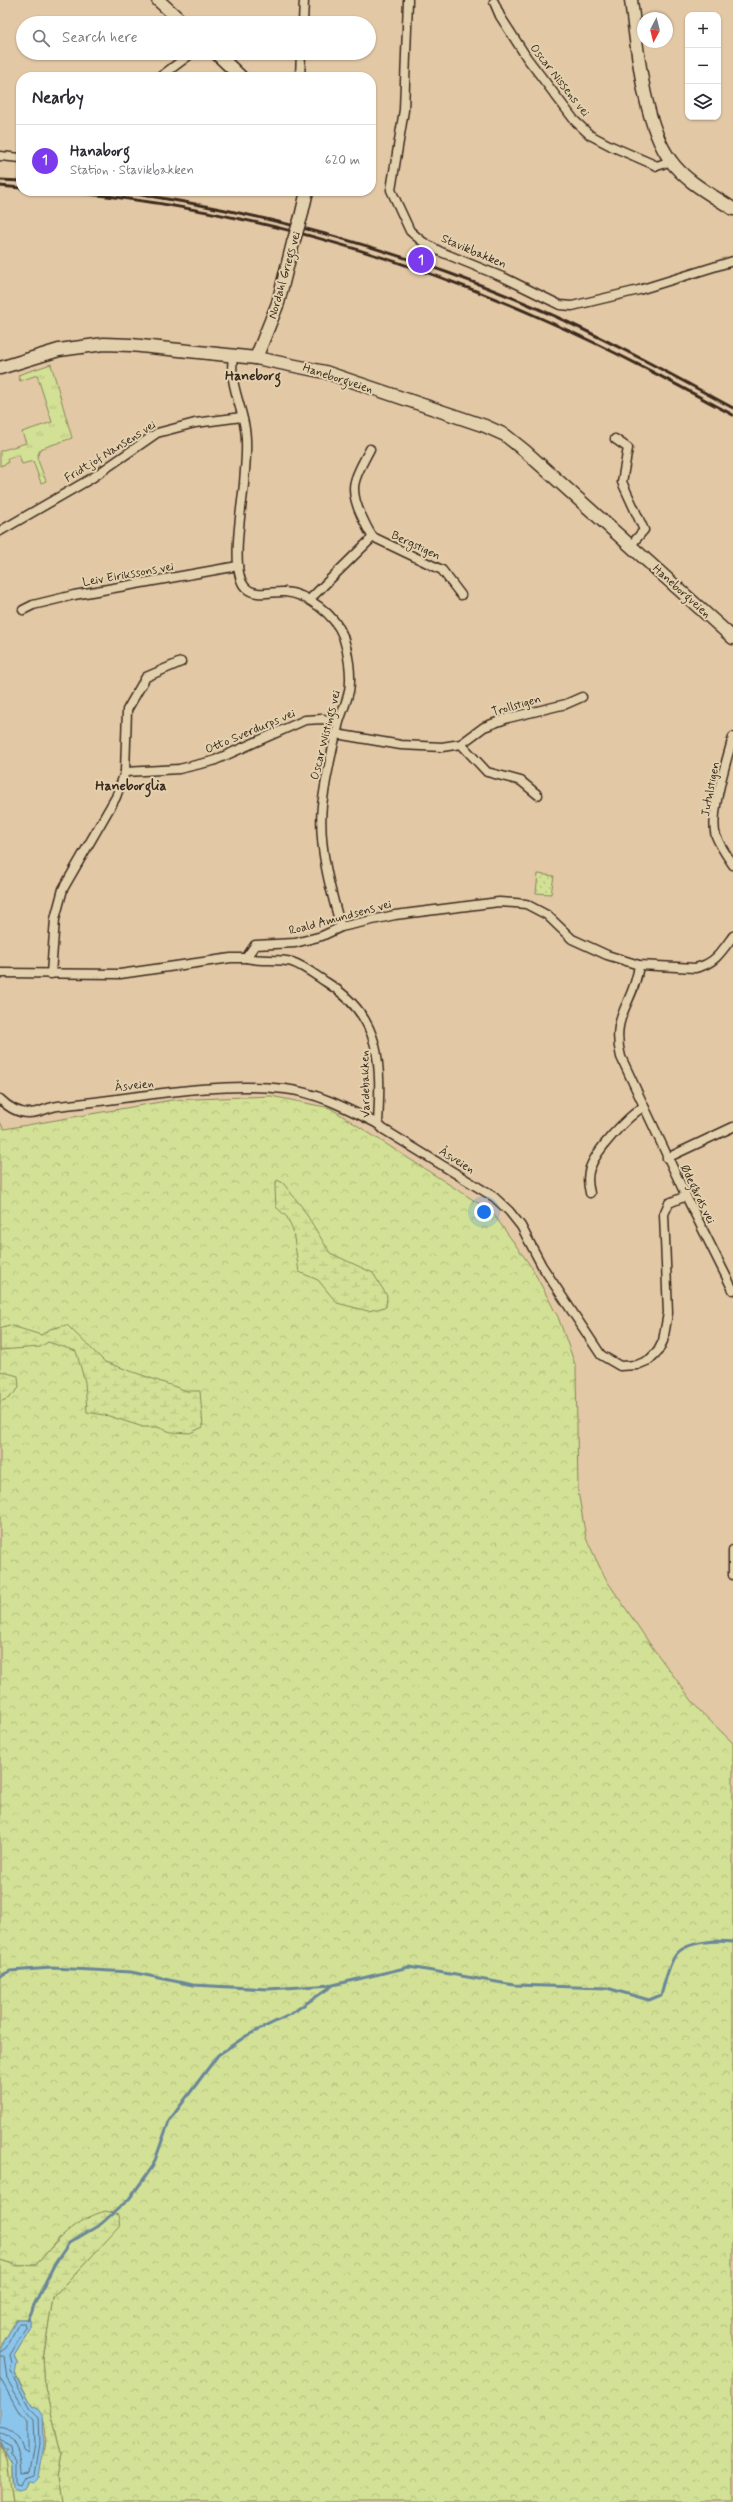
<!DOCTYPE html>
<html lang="en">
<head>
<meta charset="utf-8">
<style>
  :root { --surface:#fff; --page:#f7f7f7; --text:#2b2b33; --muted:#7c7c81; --line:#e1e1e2; --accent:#7c3aed }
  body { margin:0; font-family:Mynerve,sans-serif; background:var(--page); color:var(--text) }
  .controls { position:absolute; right:12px; top:12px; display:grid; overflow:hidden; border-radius:8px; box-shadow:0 1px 3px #0004 }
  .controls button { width:36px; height:36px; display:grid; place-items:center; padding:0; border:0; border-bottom:1px solid var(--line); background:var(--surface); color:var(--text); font:20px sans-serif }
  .compass { position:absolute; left:637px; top:12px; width:36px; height:36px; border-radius:50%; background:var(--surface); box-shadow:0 1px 3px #0004; rotate:187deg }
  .you { position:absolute; left:484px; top:1212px; width:14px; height:14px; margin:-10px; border:3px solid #fff; border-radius:50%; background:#1a73e8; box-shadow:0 0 0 6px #1a73e833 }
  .badge { display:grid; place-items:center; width:26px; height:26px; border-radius:50%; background:var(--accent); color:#fff; font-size:13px; font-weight:700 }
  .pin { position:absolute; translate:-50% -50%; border:2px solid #fff; box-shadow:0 1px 4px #0006 }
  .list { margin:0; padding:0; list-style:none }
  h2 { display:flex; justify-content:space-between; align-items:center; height:52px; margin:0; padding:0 16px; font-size:17px }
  h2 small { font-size:13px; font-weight:400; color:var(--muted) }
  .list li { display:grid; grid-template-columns:26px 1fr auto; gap:12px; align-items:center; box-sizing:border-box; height:72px; padding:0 16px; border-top:1px solid var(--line) }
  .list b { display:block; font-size:15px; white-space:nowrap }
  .list p { margin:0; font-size:13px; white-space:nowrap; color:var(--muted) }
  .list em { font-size:13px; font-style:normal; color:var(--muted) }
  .icon { flex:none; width:22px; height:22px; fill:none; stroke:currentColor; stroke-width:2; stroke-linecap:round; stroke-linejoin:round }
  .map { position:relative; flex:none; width:733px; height:2502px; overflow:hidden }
  .search { position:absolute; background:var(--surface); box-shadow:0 1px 3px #0004; left:16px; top:16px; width:360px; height:44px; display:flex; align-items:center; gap:10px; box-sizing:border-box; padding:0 14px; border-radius:22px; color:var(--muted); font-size:15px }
  .panel { position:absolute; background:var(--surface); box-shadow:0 1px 3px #0004; left:16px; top:72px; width:360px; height:124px; border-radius:16px }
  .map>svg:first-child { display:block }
</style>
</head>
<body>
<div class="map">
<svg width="733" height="2502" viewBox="0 0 733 2502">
  <defs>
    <pattern id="grass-tufts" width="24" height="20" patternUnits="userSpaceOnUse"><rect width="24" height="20" fill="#d2e195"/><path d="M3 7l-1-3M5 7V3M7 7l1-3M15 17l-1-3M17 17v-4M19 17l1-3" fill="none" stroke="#b5c180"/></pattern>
    <pattern id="forest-crowns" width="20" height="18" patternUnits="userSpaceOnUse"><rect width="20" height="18" fill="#d2e195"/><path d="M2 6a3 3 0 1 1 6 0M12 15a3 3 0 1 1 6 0" fill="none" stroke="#b5c180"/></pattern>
    <pattern id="wetland-marsh" width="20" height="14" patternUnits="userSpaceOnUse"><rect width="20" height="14" fill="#d2e195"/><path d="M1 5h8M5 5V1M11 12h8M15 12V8" fill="none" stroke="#b5c180"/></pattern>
    <pattern id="park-dots" width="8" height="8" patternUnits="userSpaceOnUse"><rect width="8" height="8" fill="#d2e195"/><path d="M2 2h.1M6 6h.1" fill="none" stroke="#b5c180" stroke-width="1.8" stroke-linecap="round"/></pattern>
  </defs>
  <rect width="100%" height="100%" fill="#e3c8a6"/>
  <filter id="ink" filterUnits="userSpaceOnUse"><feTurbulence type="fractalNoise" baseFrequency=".025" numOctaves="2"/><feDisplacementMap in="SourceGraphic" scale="8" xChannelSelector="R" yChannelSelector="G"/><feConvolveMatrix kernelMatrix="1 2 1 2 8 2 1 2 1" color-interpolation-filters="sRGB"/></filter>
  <g filter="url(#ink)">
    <polygon fill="url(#grass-tufts)" stroke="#86865a" points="51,364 72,438 40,449 37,458 46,481 41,483 33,461 22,464 19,455 7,459 8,463 0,466 0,451 26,443 22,432 52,422 37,375 20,381 18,375"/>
    <g fill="url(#forest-crowns)" stroke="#86865a">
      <polygon points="271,1096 330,1108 492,1212 532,1268 558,1317 576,1367 578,1491 586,1538 605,1578 652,1647 699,1710 733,1743 733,2502 61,2502 57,2478 61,2453 45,2388 43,2358 53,2298 91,2257 60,2237 36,2265 19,2266 0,2260 0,1122 4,1129 172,1100"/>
      <polygon points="0,2444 7,2459 13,2502 0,2502"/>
    </g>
    <g fill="url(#wetland-marsh)" stroke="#86865a">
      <polygon points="277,1180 283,1183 302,1207 330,1253 373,1273 387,1296 386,1307 368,1311 337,1303 318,1280 299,1272 293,1231 287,1217 276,1207 275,1188"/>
      <polygon points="9,1325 41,1335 50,1329 67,1325 105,1362 187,1391 200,1391 203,1427 190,1433 171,1432 157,1427 143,1427 109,1416 87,1412 85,1382 76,1351 48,1342 40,1347 0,1350 0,1328"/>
      <polygon points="0,1371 18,1376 19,1388 9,1398 0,1402"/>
      <path d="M106,2211L118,2215L120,2226L53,2298L43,2358L45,2388L61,2453L57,2478L61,2502H13L7,2459L0,2442L7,2449L5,2452L13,2464V2483L25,2488C30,2479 37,2471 41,2462C48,2447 49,2413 32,2405L14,2371L17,2362L14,2356L30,2329V2319H17L0,2348V2260L19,2266L36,2265C55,2243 76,2218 106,2211Z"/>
    </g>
    <polygon fill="url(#park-dots)" stroke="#86865a" points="538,874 554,876 551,894 536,893"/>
    <polygon fill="#8bc5eb" stroke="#6b8799" points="17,2319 30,2319 30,2329 14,2356 17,2362 15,2375 32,2405 38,2408 43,2416 44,2445 39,2477 35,2482 29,2481 25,2488 19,2490 14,2488 13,2464 5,2452 7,2449 4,2449 0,2442 0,2348"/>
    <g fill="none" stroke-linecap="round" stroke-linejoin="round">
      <g stroke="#5b6870" stroke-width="1">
        <polyline points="0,2351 6,2347 19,2323 25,2323 26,2328 10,2355 12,2363 10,2371 29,2407 39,2417 40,2444 35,2475 26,2478 21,2485 17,2484 17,2462 11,2454 10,2447 0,2439"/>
        <path d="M0,2356H4L7,2379L25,2410L34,2420L35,2444L30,2472L22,2473C22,2461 15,2434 0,2433"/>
        <path d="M0,2378L20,2414L28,2421V2454L23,2451C21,2439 12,2428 0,2427"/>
      </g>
      <g stroke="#6b8799" stroke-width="3">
        <path d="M0,1976L10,1971L52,1968L131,1972L193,1985L268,1989L333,1985L409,1967L514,1985L607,1988L649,2000L661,1995C665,1983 668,1966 675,1956C685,1941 716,1940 733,1942"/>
        <polyline points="27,2319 54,2265 69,2243 101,2224 129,2199 143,2180 153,2166 169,2121 218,2055 246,2036 289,2015 332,1986"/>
      </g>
      <defs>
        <g id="street">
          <polyline points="408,0 404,110 391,190 410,231 423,242 441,252 505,278 560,305 572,306 639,290 733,261"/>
          <polyline points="494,2 500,16 527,58 575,121 590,135 611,146 657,166 671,161"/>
          <polyline points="303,23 304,0"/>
          <polyline points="160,77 192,53"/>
          <polyline points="300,77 301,53"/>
          <polyline points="0,156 21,158"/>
          <path d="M233,356C229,385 241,402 245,429C248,447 245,466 244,484C242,506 230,571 245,587C255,598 272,591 285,592C308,594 335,615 343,636C348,651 352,675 349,691C347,701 342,712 339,722C332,749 326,777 322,805C318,845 330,889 341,927"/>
          <polyline points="615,439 628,448 622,482 644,530 631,545"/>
          <path d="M370,449C356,476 347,485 361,515C365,523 368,531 373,537"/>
          <polyline points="0,531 92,478 157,433 195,423 242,417"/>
          <polyline points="309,600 373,537 442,570 461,595"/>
          <polyline points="23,610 33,605 74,595 238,566"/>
          <polyline points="336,734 401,745 442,747 461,744 484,727 508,718 566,704 582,697"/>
          <path d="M733,737C727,759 709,815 716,836C720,846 727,856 733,865"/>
          <polyline points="461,744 487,772 521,781 538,795"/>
          <polyline points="125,772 127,710 146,677 181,662"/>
          <path d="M246,958C261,962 277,958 292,962C304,966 315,975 326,982C383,1017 381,1064 378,1124"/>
          <path d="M639,965C634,1005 610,1014 621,1057L686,1196L733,1290"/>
          <path d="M0,973L120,974L231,958H246L255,945L295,943L322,936L341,927L395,915L499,902L515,903L526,904L547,915L572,939L607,955L639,965L695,968C715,964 722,951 733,936"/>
          <polyline points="51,974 55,919 63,889 116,797 125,772 179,769 213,761 305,720 322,719 339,721"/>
          <path d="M0,1099C8,1107 17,1113 29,1113C39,1113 48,1107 58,1106C133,1099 210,1081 285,1089C319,1093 348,1109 378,1124L383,1129L494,1197L509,1211L521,1226L542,1266L601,1355L620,1366L637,1365L649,1360L658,1351L663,1341L668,1313L664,1214L669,1203L686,1196"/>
          <polyline points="667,1158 733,1127"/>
          <path d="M590,1193C588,1185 587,1176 590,1168C597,1149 626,1118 643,1107"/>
          <polyline points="733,1550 733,1575"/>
        </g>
        <g id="secondary">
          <polyline points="158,0 183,23"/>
          <path d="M631,0C637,46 643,124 671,161C686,182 712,195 733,209"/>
          <polyline points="216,53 241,77"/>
          <polyline points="301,217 307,191"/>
          <polyline points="256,358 278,303 293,243"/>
          <polyline points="0,368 59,350 104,344 131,345 256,358 325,372 485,426 505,435 525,451 733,638"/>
        </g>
      </defs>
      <use href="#street" stroke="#3b2a1e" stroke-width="11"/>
      <use href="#secondary" stroke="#3b2a1e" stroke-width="15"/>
      <use href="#street" stroke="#e3d1ae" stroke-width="8"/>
      <use href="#secondary" stroke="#e3d1ae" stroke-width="12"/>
      <g stroke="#3b2a1e" stroke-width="3">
        <polyline points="0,180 21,181"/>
        <polyline points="0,186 21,188"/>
        <path d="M60,191C228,206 394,252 547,321C611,349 672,382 733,415"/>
        <path d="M116,191C259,211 399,249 532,306C601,336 667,372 733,408"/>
      </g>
      <defs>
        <polyline id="secondary-bridge" points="293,243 301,217"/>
      </defs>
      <use href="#secondary-bridge" stroke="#3b2a1e" stroke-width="15" stroke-linecap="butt"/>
      <use href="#secondary-bridge" stroke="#e3d1ae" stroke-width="12"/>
    </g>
  </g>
  <g text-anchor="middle" stroke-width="4" stroke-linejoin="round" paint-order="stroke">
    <g font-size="12" fill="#3b2a1e" stroke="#e3d1ae">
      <text transform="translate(560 80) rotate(52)" y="4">Oscar Nissens vei</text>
      <text transform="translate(474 251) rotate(23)" y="4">Stavikbakken</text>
      <text transform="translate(284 275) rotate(-74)" y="4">Nordahl Griegs vei</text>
      <text transform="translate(338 378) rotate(18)" y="4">Haneborgveien</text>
      <text transform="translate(110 451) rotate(-32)" y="4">Fridtjof Nansens vei</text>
      <text transform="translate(416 545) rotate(25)" y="4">Bergstigen</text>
      <text transform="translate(128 574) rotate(-10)" y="4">Leiv Eirikssons vei</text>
      <text transform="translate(682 591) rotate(42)" y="4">Haneborgveien</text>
      <text transform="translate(516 705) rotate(-16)" y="4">Trollstigen</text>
      <text transform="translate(250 731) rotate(-23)" y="4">Otto Sverdurps vei</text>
      <text transform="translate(325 735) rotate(-76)" y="4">Oscar Wistings vei</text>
      <text transform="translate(710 789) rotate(-79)" y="4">Jutulstigen</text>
      <text transform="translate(340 917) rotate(-15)" y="4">Roald Amundsens vei</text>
      <text transform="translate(365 1084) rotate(-91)" y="4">Vardebakken</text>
      <text transform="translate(134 1085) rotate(-6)" y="4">Åsveien</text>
      <text transform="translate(457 1160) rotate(32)" y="4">Åsveien</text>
      <text transform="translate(698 1194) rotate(64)" y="4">Ødegårds vei</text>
    </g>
    <g font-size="14" font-weight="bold" fill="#3b2a1e" stroke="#e3d1ae">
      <text x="253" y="380">Haneborg</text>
      <text x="131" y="790">Haneborglia</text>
    </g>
  </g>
</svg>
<div class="controls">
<button>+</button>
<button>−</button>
<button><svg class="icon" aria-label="layers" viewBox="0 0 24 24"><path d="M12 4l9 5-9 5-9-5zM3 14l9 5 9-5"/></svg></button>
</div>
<svg class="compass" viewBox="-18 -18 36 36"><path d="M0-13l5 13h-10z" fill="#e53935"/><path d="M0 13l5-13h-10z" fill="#7c7c81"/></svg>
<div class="you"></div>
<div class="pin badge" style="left:421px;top:260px">1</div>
<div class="search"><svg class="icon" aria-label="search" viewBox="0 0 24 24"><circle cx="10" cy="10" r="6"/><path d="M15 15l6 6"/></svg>Search here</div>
<section class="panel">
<h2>Nearby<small></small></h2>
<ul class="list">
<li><span class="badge">1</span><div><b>Hanaborg</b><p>Station · Stavikbakken</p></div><em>620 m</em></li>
</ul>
</section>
</div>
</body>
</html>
